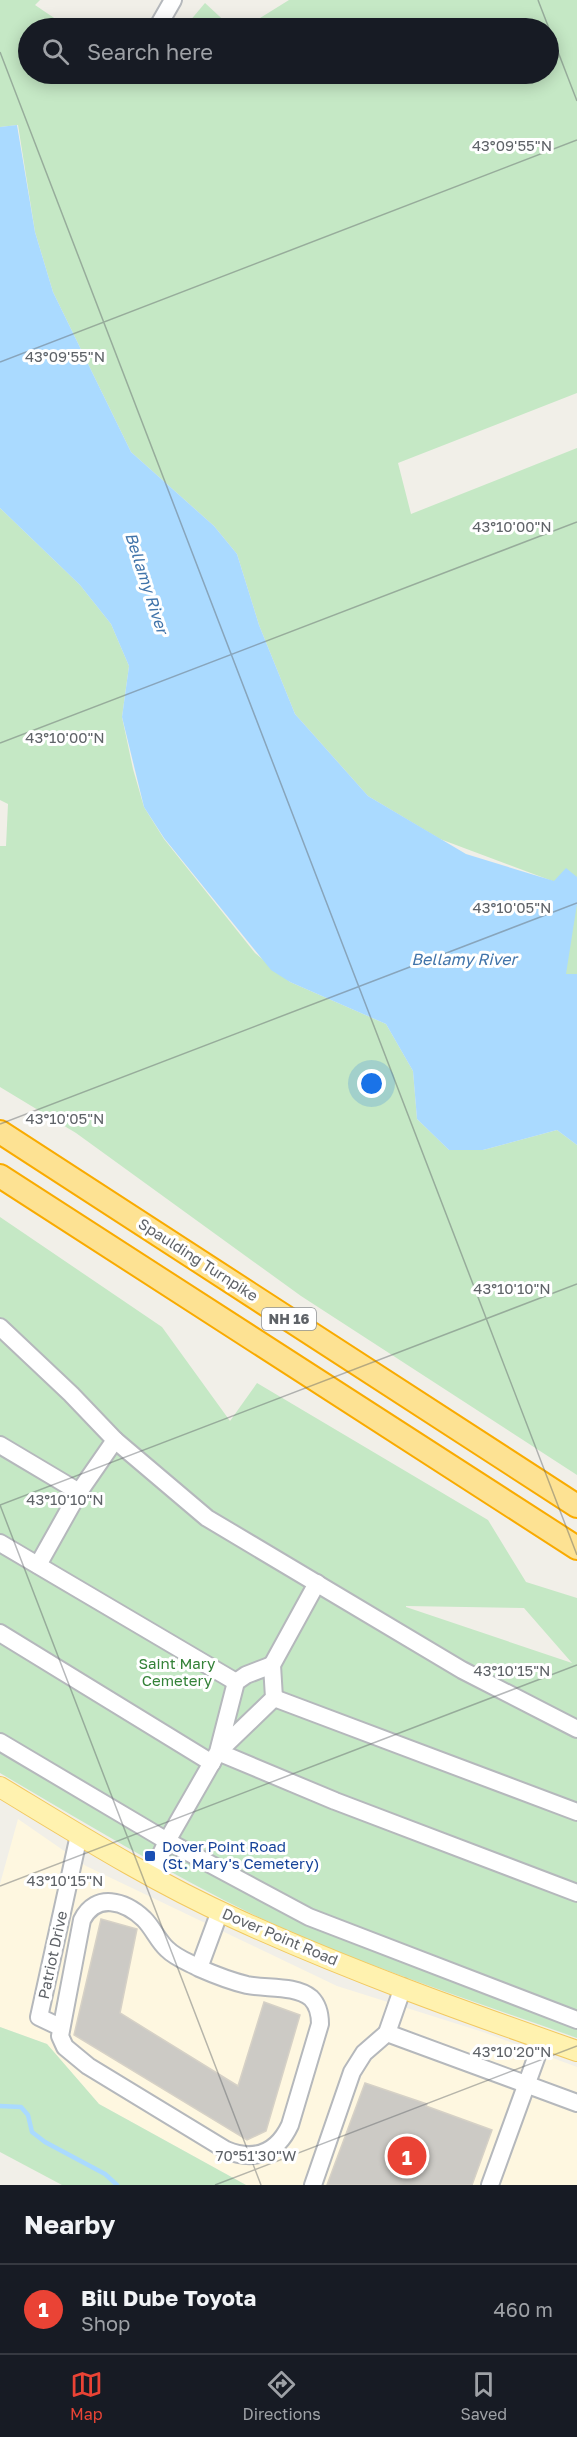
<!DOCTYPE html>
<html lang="en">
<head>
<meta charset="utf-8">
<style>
  :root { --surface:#171b24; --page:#242831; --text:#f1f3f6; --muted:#9ea1a6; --line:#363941; --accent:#ea4335 }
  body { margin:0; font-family:"Golos Text",sans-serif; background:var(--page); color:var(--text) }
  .you { position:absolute; left:372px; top:1084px; width:21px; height:21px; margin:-15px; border:4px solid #fff; border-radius:50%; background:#1a73e8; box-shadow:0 0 0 9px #1a73e833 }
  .badge { display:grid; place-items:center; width:39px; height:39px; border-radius:50%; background:var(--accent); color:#fff; font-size:20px; font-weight:700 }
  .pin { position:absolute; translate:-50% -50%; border:3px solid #fff; box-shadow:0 2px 6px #0006 }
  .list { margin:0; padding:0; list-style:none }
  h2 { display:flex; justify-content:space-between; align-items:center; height:78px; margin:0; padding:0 24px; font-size:26px }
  h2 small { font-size:20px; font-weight:400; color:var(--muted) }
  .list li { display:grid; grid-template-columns:39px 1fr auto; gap:18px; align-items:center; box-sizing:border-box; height:90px; padding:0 24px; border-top:2px solid var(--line) }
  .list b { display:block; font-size:22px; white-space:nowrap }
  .list p { margin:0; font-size:20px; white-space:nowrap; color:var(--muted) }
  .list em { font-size:20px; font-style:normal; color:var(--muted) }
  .icon { flex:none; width:33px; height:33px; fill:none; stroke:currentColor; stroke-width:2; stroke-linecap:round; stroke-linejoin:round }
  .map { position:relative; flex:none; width:577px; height:2185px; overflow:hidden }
  .search { position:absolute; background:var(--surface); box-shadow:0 3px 15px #0003; left:18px; right:18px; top:18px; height:66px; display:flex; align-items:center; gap:15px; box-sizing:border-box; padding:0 21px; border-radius:33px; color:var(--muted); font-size:22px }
  .sheet { height:168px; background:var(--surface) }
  nav { display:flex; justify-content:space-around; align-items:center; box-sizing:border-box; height:84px; border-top:2px solid var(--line); background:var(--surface); font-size:16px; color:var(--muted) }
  nav a { display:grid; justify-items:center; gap:3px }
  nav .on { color:var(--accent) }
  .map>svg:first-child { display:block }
</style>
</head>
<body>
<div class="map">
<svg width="577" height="2185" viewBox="0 0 577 2185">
  <rect width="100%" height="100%" fill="#f1efe8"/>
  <polygon fill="#fef7e0" points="18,1819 86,1866 337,1986 483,2032 577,2067 577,2185 246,2185 99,2104 47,2044 0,2027 0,1884"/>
  <g fill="#c5e8c5" fill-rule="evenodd">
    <polygon points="0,0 40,0 35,5 69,28 28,28 28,74 548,74 548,28 244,28 289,0 577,0 577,393 398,463 411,514 577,448 577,980 566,974 555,882 440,839 368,796 295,714 259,625 237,554 214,526 131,452 53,292 35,232 18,125 0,127"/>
    <polygon points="205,3 232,28 184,28"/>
    <polygon points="0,508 80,585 111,624 129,666 122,717 133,769 144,807 164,839 255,953 290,982 386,1024 413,1071 417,1119 449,1150 483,1150 557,1130 577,1145 577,1475 301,1296 76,1133 0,1087 0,846 6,846 8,804 0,800"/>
    <path d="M0,1217L162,1327L230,1421L257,1383L488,1520L526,1582L577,1598V2038C471,2000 360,1965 258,1917C169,1874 85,1823 0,1773ZM406,1606L524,1608L572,1663L406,1607Z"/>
    <polygon points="0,2027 47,2044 99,2104 246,2185 62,2185 0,2152"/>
  </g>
  <polygon fill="#aadaff" points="17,125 35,232 53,292 131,452 214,526 237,554 259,625 295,714 368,796 466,854 554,881 566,868 577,877 577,904 566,974 577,974 577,1145 557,1130 483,1150 449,1150 417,1119 413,1071 386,1024 290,982 271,970 164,838 144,807 122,717 129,666 111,624 80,585 0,508 0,127"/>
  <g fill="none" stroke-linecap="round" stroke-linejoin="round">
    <polyline stroke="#aadaff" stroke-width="4.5" points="0,2106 21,2107 28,2115 32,2132 45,2142 105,2174 117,2185"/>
  </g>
  <g fill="#cccac5" stroke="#d6d1c6" stroke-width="1.5">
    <polygon points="101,1919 137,1929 120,2013 238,2086 264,2002 300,2015 266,2131 247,2140 74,2035"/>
    <polygon points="365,2083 427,2104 426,2106 492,2130 472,2185 327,2185"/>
  </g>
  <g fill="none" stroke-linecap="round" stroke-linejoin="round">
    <defs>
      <g id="minor">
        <polyline points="157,28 173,0"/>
        <polyline points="0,1327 71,1394 115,1440 79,1492 38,1565"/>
        <polyline points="115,1440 207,1518 462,1670 577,1729"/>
        <polyline points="0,1445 79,1492"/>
        <polyline points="0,1543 236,1682"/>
        <polyline points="0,1633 212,1763"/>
        <polyline points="272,1665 317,1583"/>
        <polyline points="274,1698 577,1812"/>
        <polyline points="0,1742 167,1841 309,1917 577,2020"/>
        <polyline points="151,1876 167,1841 218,1752 274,1698 272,1665 246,1675 236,1682 218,1752 335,1801 577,1893"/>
        <path d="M199,1968C215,1975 230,1981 247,1985C267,1989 295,1985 311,1998C318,2005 320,2015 320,2024L290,2125C277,2153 255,2162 226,2150L88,2066L65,2047L60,2036L82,1920C96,1892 125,1901 144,1919C153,1928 158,1941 167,1949C176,1958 188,1962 199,1968L220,1911"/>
        <polyline points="403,1987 387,2033 577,2103"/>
        <polyline points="60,2027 39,2017 79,1835"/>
        <polyline points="313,2185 352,2072 364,2053 387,2033"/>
        <polyline points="490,2185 543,2039"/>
      </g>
      <path id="major" d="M0,1787C76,1833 152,1881 234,1918C345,1969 462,2011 577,2051"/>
      <g id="highway">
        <polyline points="0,1132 577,1506"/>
        <polyline points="0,1176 577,1548"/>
      </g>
    </defs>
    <use href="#minor" stroke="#b5b8bc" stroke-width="20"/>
    <use href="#major" stroke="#f2c960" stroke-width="22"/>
    <use href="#highway" stroke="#f9ab00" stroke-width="26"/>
    <use href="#minor" stroke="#fff" stroke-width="16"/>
    <use href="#major" stroke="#fff2af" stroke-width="20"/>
    <use href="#highway" stroke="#fde293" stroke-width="22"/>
  </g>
  <path fill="none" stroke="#5f6368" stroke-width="1.5" stroke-opacity="0.45" d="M538,0L577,101M0,52L577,1555M0,362L577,140M0,743L577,522M0,1124L577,903M0,1505L261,2185M0,1505L577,1284M0,1886L577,1665M215,2185L577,2046"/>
  <rect fill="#1a4fb4" stroke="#fff" stroke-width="2" x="144" y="1850" width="12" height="12" rx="3"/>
  <g text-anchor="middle" stroke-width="6" stroke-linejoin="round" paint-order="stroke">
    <rect fill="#fff" stroke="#8f9295" stroke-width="1.5" x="262" y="1308" width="54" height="22" rx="4.5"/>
    <g font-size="14" font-weight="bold" fill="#5f6368">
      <text x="289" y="1324">NH 16</text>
    </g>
    <g font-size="15" fill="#5f6368" stroke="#fff">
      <text transform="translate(198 1260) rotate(33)" y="5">Spaulding Turnpike</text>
      <text transform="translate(280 1937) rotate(23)" y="5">Dover Point Road</text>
      <text transform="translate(53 1955) rotate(-78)" y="5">Patriot Drive</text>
    </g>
    <g font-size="15" fill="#348238" stroke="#fff">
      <text x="177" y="1669">Saint Mary<tspan x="177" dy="17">Cemetery</tspan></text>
    </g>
    <g font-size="15" fill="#164399" stroke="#fff" text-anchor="start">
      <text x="162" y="1852">Dover Point Road<tspan x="162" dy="17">(St. Mary's Cemetery)</tspan></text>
    </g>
    <g font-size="16" font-style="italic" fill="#4174aa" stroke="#fff">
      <text transform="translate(147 583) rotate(72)" y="6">Bellamy River</text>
      <text x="464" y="965">Bellamy River</text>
    </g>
  </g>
  <g font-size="15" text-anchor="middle" fill="#5f6368" stroke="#fff" stroke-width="6" stroke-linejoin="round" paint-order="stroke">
    <text x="512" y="151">43°09'55"N</text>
    <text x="65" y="362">43°09'55"N</text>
    <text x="512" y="532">43°10'00"N</text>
    <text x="65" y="743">43°10'00"N</text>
    <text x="512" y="913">43°10'05"N</text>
    <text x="65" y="1124">43°10'05"N</text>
    <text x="512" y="1294">43°10'10"N</text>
    <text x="65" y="1505">43°10'10"N</text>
    <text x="512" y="1676">43°10'15"N</text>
    <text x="65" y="1886">43°10'15"N</text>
    <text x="512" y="2057">43°10'20"N</text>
    <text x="256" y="2161">70°51'30"W</text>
  </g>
</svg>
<div class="you"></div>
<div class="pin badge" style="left:407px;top:2156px">1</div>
<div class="search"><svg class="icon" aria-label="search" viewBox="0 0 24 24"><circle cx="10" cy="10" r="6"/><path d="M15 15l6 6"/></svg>Search here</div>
</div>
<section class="sheet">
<h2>Nearby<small></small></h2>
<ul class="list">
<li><span class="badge">1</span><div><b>Bill Dube Toyota</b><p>Shop</p></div><em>460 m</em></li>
</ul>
</section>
<nav>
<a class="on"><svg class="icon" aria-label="map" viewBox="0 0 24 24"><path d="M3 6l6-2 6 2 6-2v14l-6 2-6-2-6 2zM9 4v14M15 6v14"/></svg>Map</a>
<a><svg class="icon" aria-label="directions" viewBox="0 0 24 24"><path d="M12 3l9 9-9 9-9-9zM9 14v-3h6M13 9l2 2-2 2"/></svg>Directions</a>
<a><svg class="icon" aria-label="saved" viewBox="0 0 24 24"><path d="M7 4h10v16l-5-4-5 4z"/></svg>Saved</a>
</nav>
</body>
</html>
